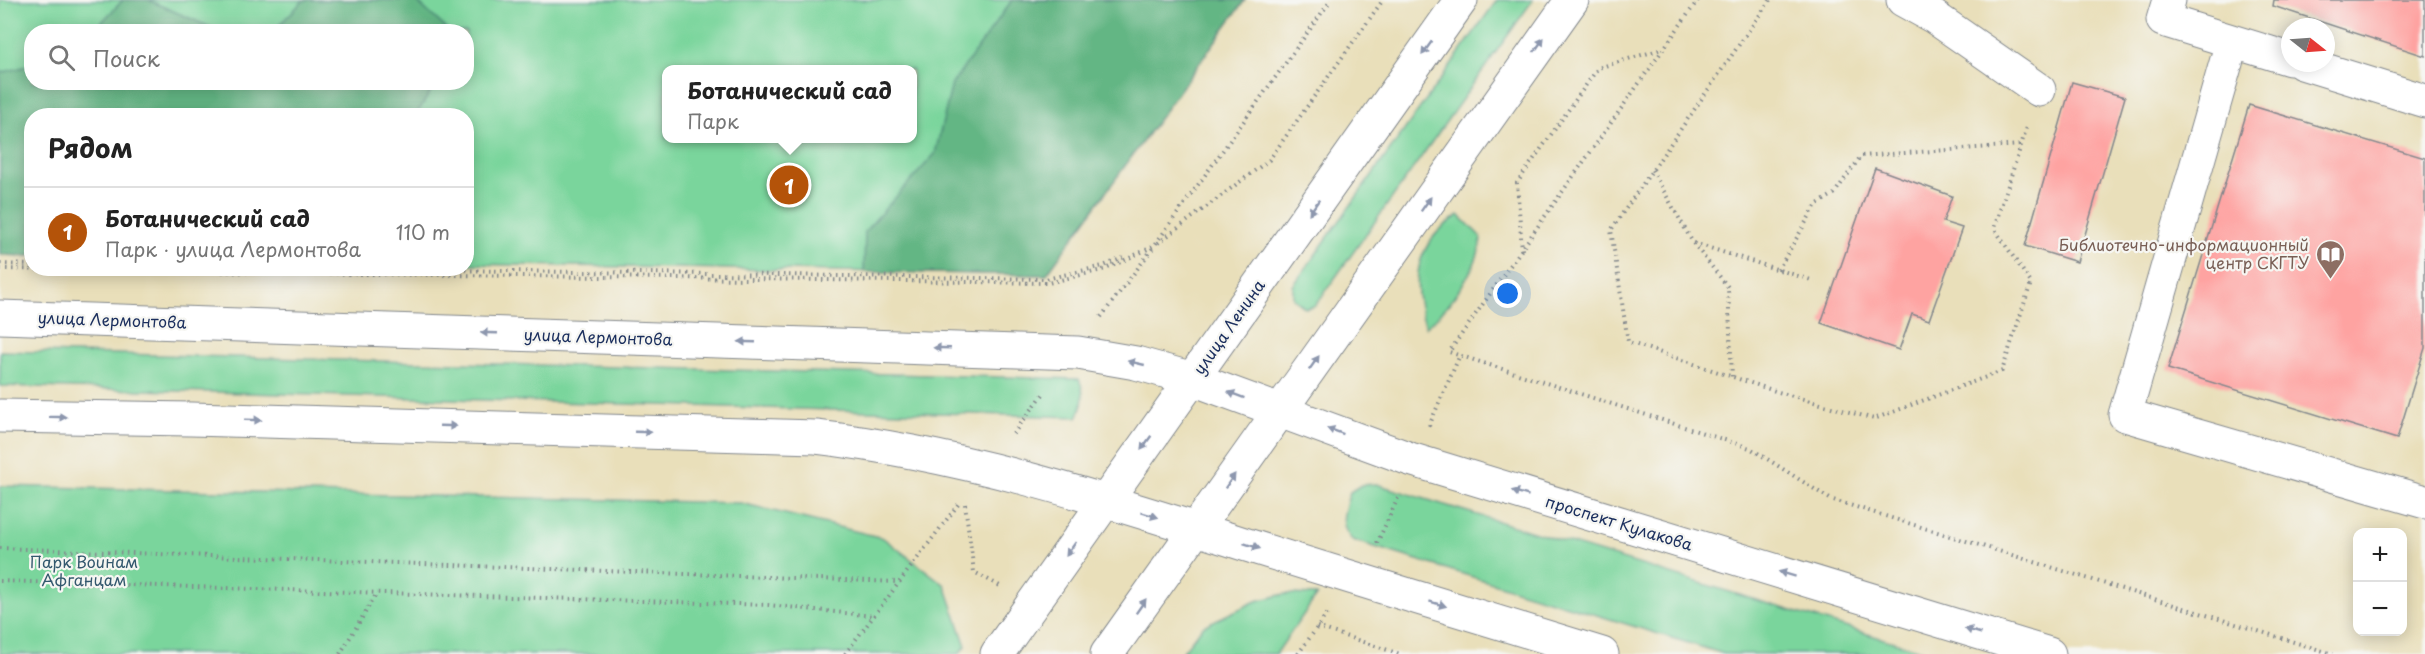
<!DOCTYPE html>
<html lang="ru">
<head>
<meta charset="utf-8">
<style>
  :root { --surface:#fff; --page:#f2f2f2; --text:#222; --muted:#767676; --line:#e0e0e0; --accent:#b45309 }
  body { margin:0; font-family:"Playpen Sans",sans-serif; background:var(--page); color:var(--text) }
  .controls { position:absolute; right:18px; bottom:18px; display:grid; overflow:hidden; border-radius:12px; box-shadow:0 3px 15px #0003 }
  .controls button { width:54px; height:54px; display:grid; place-items:center; padding:0; border:0; border-bottom:2px solid var(--line); background:var(--surface); color:var(--text); font:30px sans-serif }
  .compass { position:absolute; left:2281px; top:18px; width:54px; height:54px; border-radius:50%; background:var(--surface); box-shadow:0 3px 15px #0003; rotate:107deg }
  .you { position:absolute; left:1508px; top:294px; width:21px; height:21px; margin:-15px; border:4px solid #fff; border-radius:50%; background:#1a73e8; box-shadow:0 0 0 9px #1a73e833 }
  .badge { display:grid; place-items:center; width:39px; height:39px; border-radius:50%; background:var(--accent); color:#fff; font-size:20px; font-weight:700 }
  .pin { position:absolute; translate:-50% -50%; border:3px solid #fff; box-shadow:0 2px 6px #0006 }
  .popup { position:absolute; left:662px; top:65px; width:255px; height:78px; box-sizing:border-box; display:grid; place-content:center; border-radius:12px; background:var(--surface); filter:drop-shadow(0 2px 4px #0005); font-size:20px; white-space:nowrap; color:var(--muted) }
  .popup b { font-size:22px; color:var(--text) }
  .popup::after { content:''; position:absolute; left:50%; top:100%; margin-left:-12px; border:12px solid transparent; border-top-color:var(--surface) }
  .list { margin:0; padding:0; list-style:none }
  h2 { display:flex; justify-content:space-between; align-items:center; height:78px; margin:0; padding:0 24px; font-size:26px }
  h2 small { font-size:20px; font-weight:400; color:var(--muted) }
  .list li { display:grid; grid-template-columns:39px 1fr auto; gap:18px; align-items:center; box-sizing:border-box; height:90px; padding:0 24px; border-top:2px solid var(--line) }
  .list b { display:block; font-size:22px; white-space:nowrap }
  .list p { margin:0; font-size:20px; white-space:nowrap; color:var(--muted) }
  .list em { font-size:20px; font-style:normal; color:var(--muted) }
  .icon { flex:none; width:33px; height:33px; fill:none; stroke:currentColor; stroke-width:2; stroke-linecap:round; stroke-linejoin:round }
  .map { position:relative; flex:none; width:2425px; height:654px; overflow:hidden }
  .search { position:absolute; background:var(--surface); box-shadow:0 3px 15px #0003; left:24px; top:24px; width:450px; height:66px; display:flex; align-items:center; gap:15px; box-sizing:border-box; padding:0 21px; border-radius:24px; color:var(--muted); font-size:22px }
  .panel { position:absolute; background:var(--surface); box-shadow:0 3px 15px #0003; left:24px; top:108px; width:450px; height:168px; border-radius:24px }
  .map>svg:first-child { display:block }
</style>
</head>
<body>
<div class="map">
<svg width="2425" height="654" viewBox="0 0 2425 654">
  <rect width="100%" height="100%" fill="#f6f6f2"/>
  <filter id="ink" filterUnits="userSpaceOnUse"><feTurbulence type="fractalNoise" baseFrequency=".0167" numOctaves="2"/><feDisplacementMap in="SourceGraphic" scale="12" xChannelSelector="R" yChannelSelector="G"/><feConvolveMatrix kernelMatrix="1 2 1 2 8 2 1 2 1" color-interpolation-filters="sRGB"/></filter>
  <filter id="wash" filterUnits="userSpaceOnUse"><feTurbulence type="fractalNoise" baseFrequency=".008" numOctaves="4" result="noise"/><feDisplacementMap in="SourceGraphic" scale="24" xChannelSelector="R" yChannelSelector="G"/><feGaussianBlur stdDeviation="1.35" result="paint"/><feColorMatrix in="noise" values="0 0 0 0 0 0 0 0 0 0 0 0 0 0 0 0 0 1.4 0 .05"/><feComposite in="paint" operator="in"/></filter>
  <g filter="url(#wash)">
    <rect width="100%" height="100%" fill="#e9dfba"/>
    <g fill="#7ad59c" stroke="#4a827d" stroke-width="1.5" fill-rule="evenodd">
      <path d="M0,0H1245L1046,275L467,264L466,116H32L31,256L0,255ZM32,32H466V82H32ZM666,70H912V138H666Z"/>
      <polygon points="1497,0 1533,0 1315,306 1305,308 1293,298 1293,286"/>
      <path d="M1459,215L1481,237C1481,265 1448,309 1426,327C1409,281 1415,242 1459,215Z"/>
      <path d="M0,351L1079,379C1085,393 1084,405 1077,417L0,386Z"/>
      <path d="M1376,484L1933,654H1724L1352,540C1338,523 1344,512 1350,492L1361,485Z"/>
      <polygon points="0,486 741,503 883,538 945,585 966,646 959,654 0,654"/>
      <polygon points="1285,594 1317,595 1276,654 1181,654 1203,626 1256,601"/>
    </g>
    <g fill="#63b684" stroke="#3f7271" stroke-width="1.5">
      <polygon points="123,0 148,0 219,31 93,31"/>
      <polygon points="304,0 415,0 449,31 273,31"/>
      <polygon points="1012,0 1245,0 1046,275 864,272 865,231 935,154 952,84"/>
      <polygon points="31,65 32,82 436,83 416,115 32,116 31,256 0,255 0,73"/>
    </g>
    <g id="blocks">
      <g fill="#fea3a1">
        <polygon points="2274,0 2425,0 2425,56 2273,6"/>
        <polygon points="2072,82 2125,97 2077,262 2025,246"/>
        <polygon points="2249,105 2425,158 2425,348 2397,439 2168,369"/>
        <polygon points="1875,168 1952,196 1943,222 1962,228 1929,320 1912,314 1899,350 1821,323"/>
      </g>
    </g>
  </g>
  <g filter="url(#ink)">
    <use href="#blocks" fill-opacity="0" stroke="#82878c" stroke-width="1.5"/>
    <g fill="none" stroke-linecap="round" stroke-linejoin="round">
      <defs>
        <g id="minor">
          <polyline points="1903,0 1934,17 2039,90"/>
          <polyline points="2169,0 2163,20 2290,59"/>
          <polyline points="2232,42 2125,415 2425,502"/>
          <polyline points="2302,63 2425,101"/>
        </g>
        <g id="major">
          <polyline points="0,317 1078,353 1136,363 1193,379 1410,459 2049,654"/>
          <path d="M0,416L191,419L816,437C964,454 1105,500 1247,545C1365,582 1484,618 1602,654"/>
          <polyline points="997,654 1461,0"/>
          <polyline points="1107,654 1572,0"/>
        </g>
      </defs>
      <use href="#minor" stroke="#82878c" stroke-width="35"/>
      <use href="#major" stroke="#82878c" stroke-width="35"/>
      <g stroke="#82878c" stroke-width="4" stroke-dasharray="1.5 4.5" stroke-linecap="butt">
        <polyline points="1698,0 1449,352 1750,448 1830,499 2333,654"/>
        <polyline points="1770,0 1611,230 1628,342 1775,391 1874,419 2002,371 2031,283 1994,228 2027,127"/>
        <polyline points="1652,170 1693,243 1728,287 1732,377"/>
        <polyline points="1158,243 1269,160 1383,0"/>
        <polyline points="1694,243 1811,280"/>
        <polyline points="1522,250 1517,183 1598,68 1662,49"/>
        <polyline points="0,264 32,265"/>
        <polyline points="309,268 1046,279 1103,266 1123,258"/>
        <polyline points="0,269 1048,283 1106,269 1154,246 1331,0"/>
        <polyline points="1778,270 1816,205 1834,194 1861,156 2021,145"/>
        <polyline points="1101,317 1153,248"/>
        <polyline points="1429,426 1460,355"/>
        <polyline points="1013,434 1045,392"/>
        <polyline points="965,504 974,572 1000,586"/>
        <polyline points="1377,543 1399,496"/>
        <polyline points="0,548 898,582"/>
        <polyline points="0,581 768,605 874,616"/>
        <polyline points="1317,627 1400,654"/>
        <polyline points="340,654 377,593"/>
        <polyline points="845,654 960,502"/>
        <polyline points="1298,654 1329,611"/>
      </g>
      <use href="#minor" stroke="#fff" stroke-width="33"/>
      <use href="#major" stroke="#fff" stroke-width="33"/>
    </g>
    <defs><path id="oneway-solid" d="M-6-.8H1V-3.2L6.5 0L1 3.2V.8H-6Z" transform="scale(1.5)"/></defs>
    <g fill="#8d97ae">
      <use href="#oneway-solid" transform="translate(1539 45) rotate(-55)"/>
      <use href="#oneway-solid" transform="translate(1427 48) rotate(126)"/>
      <use href="#oneway-solid" transform="translate(1426 204) rotate(-55)"/>
      <use href="#oneway-solid" transform="translate(1314 207) rotate(125)"/>
      <use href="#oneway-solid" transform="translate(489 333) rotate(-178)"/>
      <use href="#oneway-solid" transform="translate(747 342) rotate(-178)"/>
      <use href="#oneway-solid" transform="translate(942 348) rotate(-178)"/>
      <use href="#oneway-solid" transform="translate(1136 363) rotate(-167)"/>
      <use href="#oneway-solid" transform="translate(1314 363) rotate(-55)"/>
      <use href="#oneway-solid" transform="translate(1236 395) rotate(-160)"/>
      <use href="#oneway-solid" transform="translate(58 417) rotate(1)"/>
      <use href="#oneway-solid" transform="translate(253 420) rotate(2)"/>
      <use href="#oneway-solid" transform="translate(448 426) rotate(2)"/>
      <use href="#oneway-solid" transform="translate(1335 431) rotate(-160)"/>
      <use href="#oneway-solid" transform="translate(643 432) rotate(2)"/>
      <use href="#oneway-solid" transform="translate(1146 443) rotate(126)"/>
      <use href="#oneway-solid" transform="translate(1230 481) rotate(-55)"/>
      <use href="#oneway-solid" transform="translate(1520 493) rotate(-163)"/>
      <use href="#oneway-solid" transform="translate(1150 515) rotate(17)"/>
      <use href="#oneway-solid" transform="translate(1252 546) rotate(18)"/>
      <use href="#oneway-solid" transform="translate(1071 549) rotate(125)"/>
      <use href="#oneway-solid" transform="translate(1787 574) rotate(-163)"/>
      <use href="#oneway-solid" transform="translate(1438 604) rotate(17)"/>
      <use href="#oneway-solid" transform="translate(1141 606) rotate(-55)"/>
      <use href="#oneway-solid" transform="translate(1973 631) rotate(-163)"/>
    </g>
  </g>
  <defs>
    <symbol id="library-pin" viewBox="-11 -11 22 30"><path d="M0 17L-7.5 6A9.5 9.5 0 1 1 7.5 6Z" fill="#8d6e63" stroke="#f6f6f2"/><path d="M-6-4Q-3-5.5-.7-3.5V5Q-3 3-6 4ZM6-4Q3-5.5 .7-3.5V5Q3 3 6 4Z" fill="#fff"/></symbol>
  </defs>
  <g fill-rule="evenodd">
    <use href="#library-pin" x="2314" y="238" width="33" height="45"/>
  </g>
  <g text-anchor="middle" stroke-width="4.5" stroke-linejoin="round" paint-order="stroke">
    <g font-size="16" fill="#785e54" stroke="#f6f6f2" text-anchor="end">
      <text x="2309" y="251">Библиотечно-информационный<tspan x="2309" dy="18">центр СКГТУ</tspan></text>
    </g>
    <g font-size="16" fill="#1b2f5e" stroke="#f6f6f2">
      <text transform="translate(112 320) rotate(2)" y="6">улица Лермонтова</text>
      <text transform="translate(1229 327) rotate(-55)" y="6">улица Ленина</text>
      <text transform="translate(598 337) rotate(2)" y="6">улица Лермонтова</text>
      <text transform="translate(1619 523) rotate(17)" y="6">проспект Кулакова</text>
    </g>
    <g font-size="16" fill="#33586e" stroke="#f6f6f2">
      <text x="84" y="568">Парк Воинам<tspan x="84" dy="18">Афганцам</tspan></text>
    </g>
  </g>
</svg>
<div class="controls">
<button>+</button>
<button>−</button>
</div>
<svg class="compass" viewBox="-18 -18 36 36"><path d="M0-13l5 13h-10z" fill="#e53935"/><path d="M0 13l5-13h-10z" fill="#767676"/></svg>
<div class="you"></div>
<div class="pin badge" style="left:789px;top:185px">1</div>
<div class="popup"><b>Ботанический сад</b>Парк</div>
<div class="search"><svg class="icon" aria-label="search" viewBox="0 0 24 24"><circle cx="10" cy="10" r="6"/><path d="M15 15l6 6"/></svg>Поиск</div>
<section class="panel">
<h2>Рядом<small></small></h2>
<ul class="list">
<li><span class="badge">1</span><div><b>Ботанический сад</b><p>Парк · улица Лермонтова</p></div><em>110 m</em></li>
</ul>
</section>
</div>
</body>
</html>
